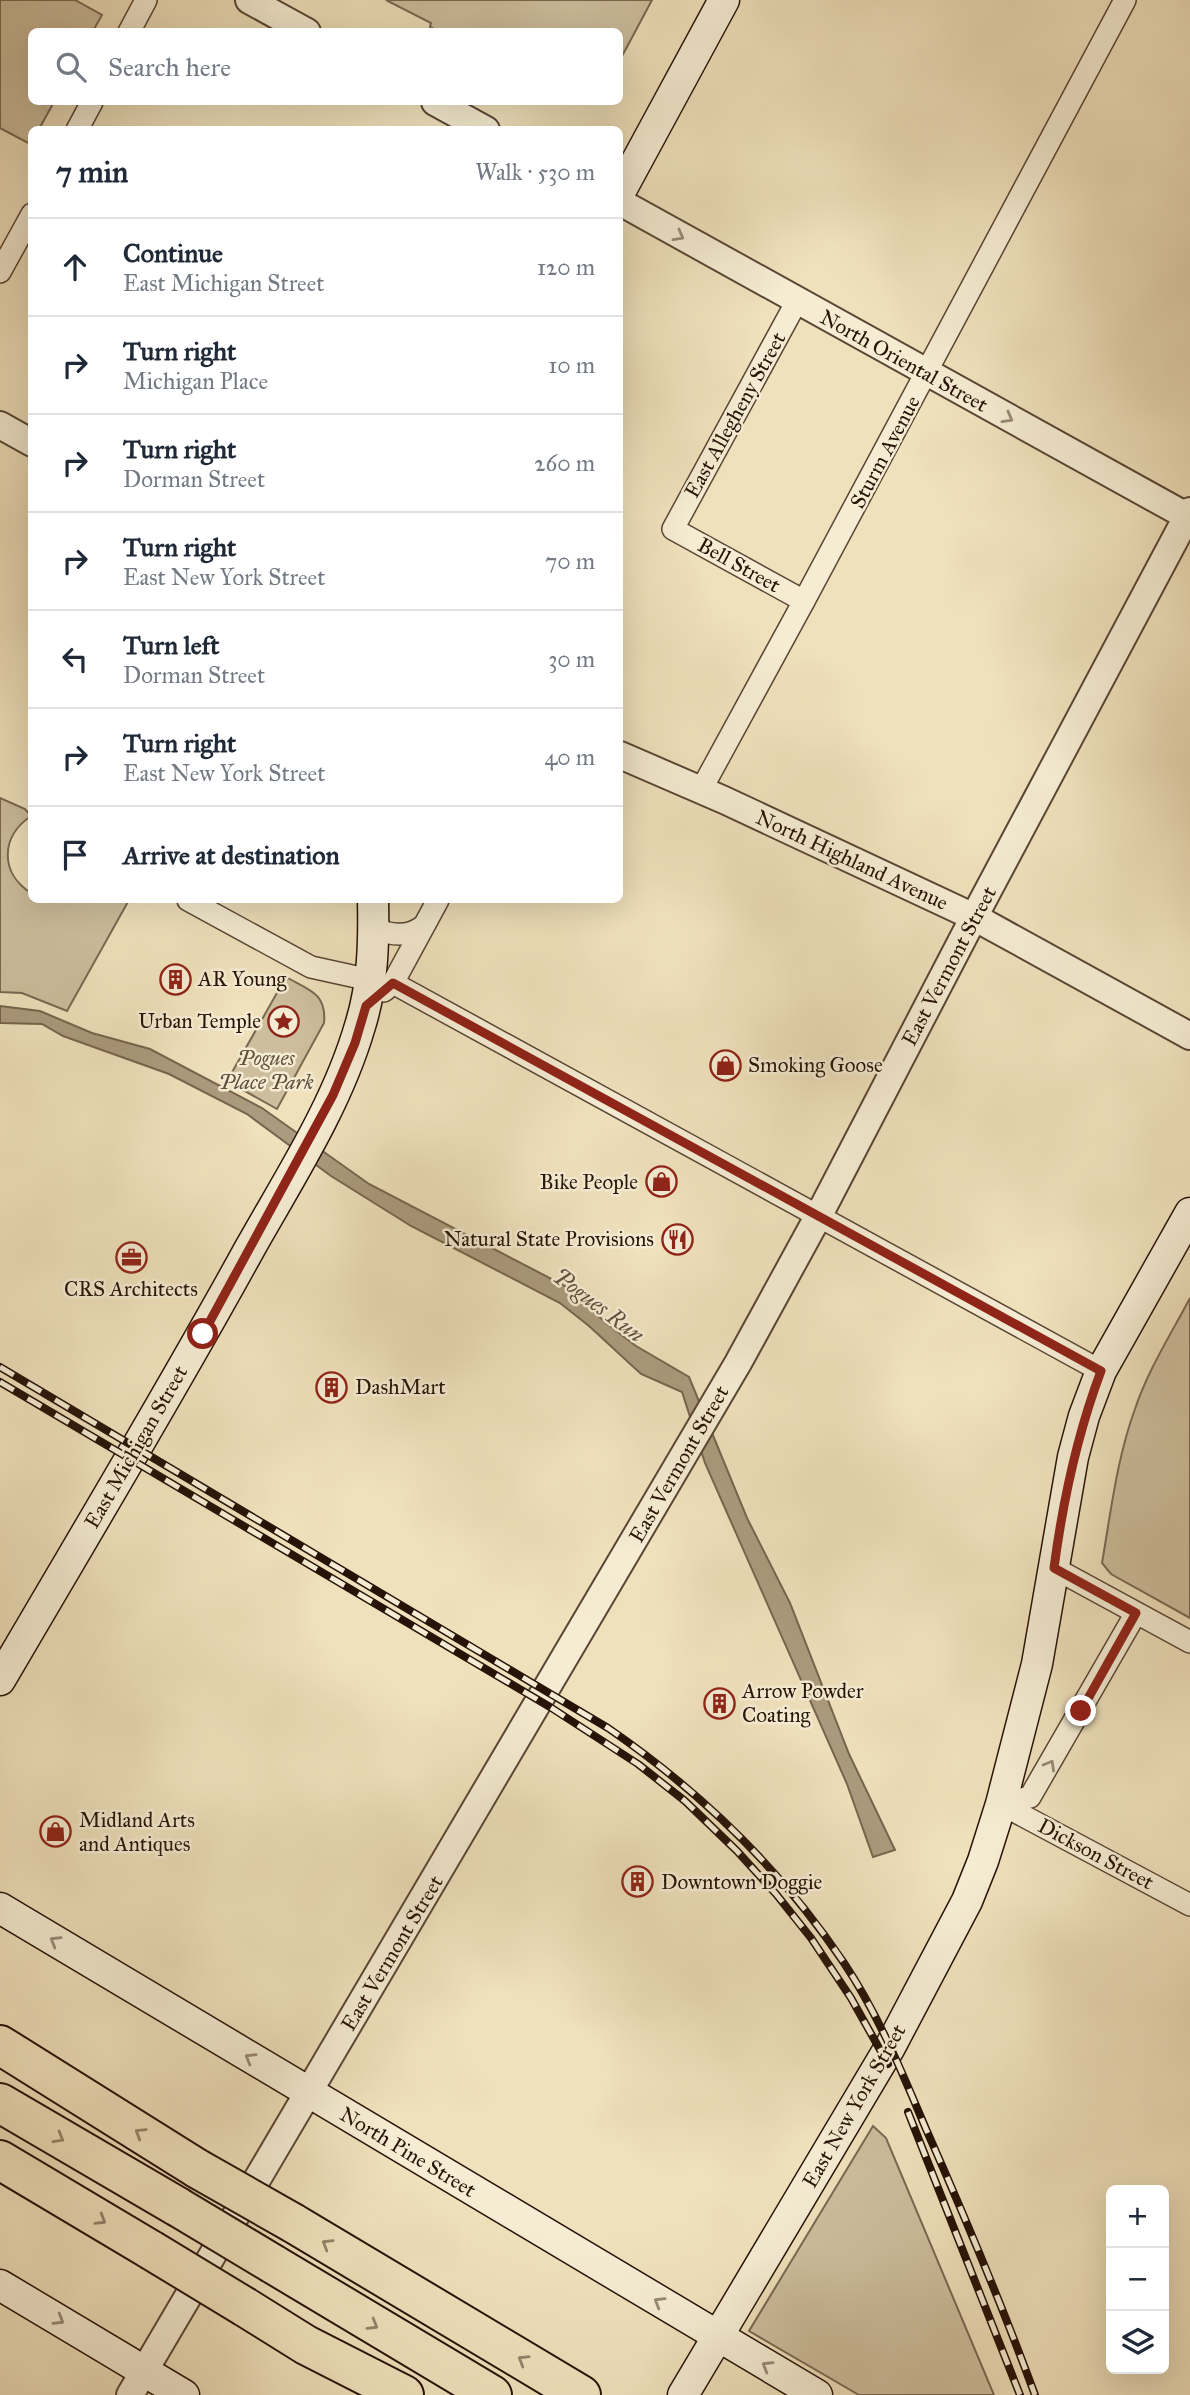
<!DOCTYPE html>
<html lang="en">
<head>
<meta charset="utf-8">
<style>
  :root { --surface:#fff; --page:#f2f2f3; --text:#1f2937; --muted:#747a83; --line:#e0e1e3 }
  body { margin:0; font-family:"IM FELL Great Primer",serif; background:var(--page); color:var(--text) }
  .controls { position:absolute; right:21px; bottom:21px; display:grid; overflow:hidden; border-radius:10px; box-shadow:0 7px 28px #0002 }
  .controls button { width:63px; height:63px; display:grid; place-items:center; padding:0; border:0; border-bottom:2px solid var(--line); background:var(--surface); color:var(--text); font:35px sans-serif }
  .stop { position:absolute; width:21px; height:21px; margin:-16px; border:5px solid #8f2418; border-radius:50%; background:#fff }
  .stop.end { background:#8f2418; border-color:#fff; box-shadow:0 2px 7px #0008 }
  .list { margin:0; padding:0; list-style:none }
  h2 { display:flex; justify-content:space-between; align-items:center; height:91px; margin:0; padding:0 28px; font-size:30px }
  h2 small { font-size:23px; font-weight:400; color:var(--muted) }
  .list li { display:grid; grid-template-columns:46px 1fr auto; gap:21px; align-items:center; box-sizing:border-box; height:98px; padding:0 28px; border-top:2px solid var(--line) }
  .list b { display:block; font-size:26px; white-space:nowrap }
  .list p { margin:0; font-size:23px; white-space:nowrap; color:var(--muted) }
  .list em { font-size:23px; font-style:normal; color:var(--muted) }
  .icon { flex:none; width:38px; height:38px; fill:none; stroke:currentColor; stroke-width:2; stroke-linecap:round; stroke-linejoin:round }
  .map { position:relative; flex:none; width:1190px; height:2395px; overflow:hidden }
  .search { position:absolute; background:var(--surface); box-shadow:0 7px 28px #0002; left:28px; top:28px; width:595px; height:77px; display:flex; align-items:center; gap:18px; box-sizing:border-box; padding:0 24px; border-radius:10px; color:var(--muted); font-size:26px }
  .panel { position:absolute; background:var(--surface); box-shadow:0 7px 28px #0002; left:28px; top:126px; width:595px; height:777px; border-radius:10px }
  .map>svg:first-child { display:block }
</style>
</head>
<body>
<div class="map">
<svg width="1190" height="2395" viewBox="0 0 1190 2395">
  <rect width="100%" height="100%" fill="#efe1bc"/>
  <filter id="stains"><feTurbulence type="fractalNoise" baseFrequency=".00286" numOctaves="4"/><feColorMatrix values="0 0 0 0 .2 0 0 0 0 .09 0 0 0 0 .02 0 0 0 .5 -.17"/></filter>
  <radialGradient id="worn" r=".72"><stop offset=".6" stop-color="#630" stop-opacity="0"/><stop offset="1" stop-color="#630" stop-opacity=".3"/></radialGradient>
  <g fill="#cdbe9d" stroke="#7a6852" stroke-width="2">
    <polygon points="0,0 75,0 102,15 93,31 32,32 32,102 54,102 39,129 32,130 30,144 0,128"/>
    <polygon points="386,0 652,0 620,60 620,32 438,31 430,27 431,23"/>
    <path d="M0,798L25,809L31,816C0,837 0,873 31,893L32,900H129L67,1011L22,993L0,992Z"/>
    <path d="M286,977C309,990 327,993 324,1023L277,1109L227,1081Z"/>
    <path d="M1190,1298V1618L1111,1574L1102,1563C1111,1511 1117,1458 1135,1409C1148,1370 1171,1334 1190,1298Z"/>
    <polygon points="873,2126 886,2138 994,2395 859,2395 749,2331"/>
  </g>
  <polygon fill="#ab9b7e" stroke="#76654e" stroke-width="2" points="0,1006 40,1011 92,1033 150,1049 262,1108 369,1184 567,1287 606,1323 636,1346 689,1377 747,1518 790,1603 849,1754 895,1850 873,1857 847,1784 705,1463 682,1392 641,1374 589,1326 560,1303 411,1226 331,1176 247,1114 169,1074 63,1036 42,1024 0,1023"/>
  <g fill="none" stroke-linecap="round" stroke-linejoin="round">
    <defs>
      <g id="minor">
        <polyline points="129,32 146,0"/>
        <polyline points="77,130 92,102"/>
        <polyline points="0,272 32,214"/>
        <polyline points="797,301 673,529 804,601"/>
        <polyline points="701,790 804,601 1125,0"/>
        <polyline points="188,900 311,967 370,980"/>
        <path d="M373,928C390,935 407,938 422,927"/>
        <polyline points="393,983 1101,1371"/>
        <polyline points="384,991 393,983 438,900"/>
        <polyline points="1054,1568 1190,1642"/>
        <polyline points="1001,1804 1030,1797 1136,1613"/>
        <polyline points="1001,1804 1190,1905"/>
      </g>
      <g id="tertiary">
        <polyline points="249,0 307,32"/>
        <polyline points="435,102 486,130"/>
        <polyline points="620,202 1190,518"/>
        <polyline points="0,425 32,443"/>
        <polyline points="620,755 724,800 974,917 1190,1036"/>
        <polyline points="130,2395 738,1363 819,1215 974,917 1190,511"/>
      </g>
      <g id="secondary">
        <polyline points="620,192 724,0"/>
        <path d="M0,1680C84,1536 170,1394 250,1248C290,1177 337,1105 360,1026C373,985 374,942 373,900"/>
        <polyline points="0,1908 817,2395"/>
        <polyline points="0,2285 184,2395"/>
        <polyline points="683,2395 890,2047 967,1901 983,1861 1001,1804 1037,1664 1073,1457 1084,1416 1101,1371 1190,1213"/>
      </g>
      <g id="motorway">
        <polyline points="0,2045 198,2169"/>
        <polyline points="0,2103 178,2207"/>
        <polyline points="0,2160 151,2250"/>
        <polyline points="293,2223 581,2395"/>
        <polyline points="273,2264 492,2395"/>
        <polyline points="245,2307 306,2345 404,2395"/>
      </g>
    </defs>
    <use href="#minor" stroke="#594634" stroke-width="24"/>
    <use href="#tertiary" stroke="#594634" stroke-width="30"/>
    <use href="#secondary" stroke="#271307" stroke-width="33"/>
    <use href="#motorway" stroke="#271307" stroke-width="42"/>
    <use href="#minor" stroke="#f5ecd3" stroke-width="21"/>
    <use href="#tertiary" stroke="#f5ecd3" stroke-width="26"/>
    <use href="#secondary" stroke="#f5ecd3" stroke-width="30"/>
    <use href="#motorway" stroke="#efe1bc" stroke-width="38"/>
    <defs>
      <g id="rail">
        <path d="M0,1367L608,1728C701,1792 781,1869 844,1963C878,2014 902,2072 926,2129C965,2217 1002,2305 1035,2395"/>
        <polyline points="0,1382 550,1707 638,1764 685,1801 737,1851 776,1894 811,1938 851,1998 888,2064"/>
        <polyline points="908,2112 1020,2395"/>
      </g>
    </defs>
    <use href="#rail" stroke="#271307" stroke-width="8"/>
    <use href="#rail" stroke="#f5ecd3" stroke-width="5" stroke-dasharray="16" stroke-linecap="butt"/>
    <defs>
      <g id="motorway-bridge">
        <polyline points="198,2169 293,2223"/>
        <polyline points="178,2207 273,2264"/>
        <polyline points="151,2250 245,2307"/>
      </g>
    </defs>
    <use href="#motorway-bridge" stroke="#271307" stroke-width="42" stroke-linecap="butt"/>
    <use href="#motorway-bridge" stroke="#efe1bc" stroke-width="38"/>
  </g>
  <defs><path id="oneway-chevron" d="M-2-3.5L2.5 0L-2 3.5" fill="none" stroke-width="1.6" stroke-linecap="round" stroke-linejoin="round" transform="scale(1.75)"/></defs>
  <g stroke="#988a77">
    <use href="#oneway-chevron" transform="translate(679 236) rotate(29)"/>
    <use href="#oneway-chevron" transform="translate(1008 418) rotate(29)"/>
    <use href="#oneway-chevron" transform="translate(1050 1765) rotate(-60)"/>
    <use href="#oneway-chevron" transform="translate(55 1941) rotate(-149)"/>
    <use href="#oneway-chevron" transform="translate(250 2058) rotate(-149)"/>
    <use href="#oneway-chevron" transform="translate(659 2302) rotate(-149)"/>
    <use href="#oneway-chevron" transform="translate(59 2320) rotate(31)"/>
    <use href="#oneway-chevron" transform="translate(767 2366) rotate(-149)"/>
  </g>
  <g stroke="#95846b">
    <use href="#oneway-chevron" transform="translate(140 2133) rotate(-148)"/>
    <use href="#oneway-chevron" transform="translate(59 2138) rotate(30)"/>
    <use href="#oneway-chevron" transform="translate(101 2220) rotate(31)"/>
    <use href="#oneway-chevron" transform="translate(327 2244) rotate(-149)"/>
    <use href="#oneway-chevron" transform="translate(373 2325) rotate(31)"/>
    <use href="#oneway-chevron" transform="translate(523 2360) rotate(-149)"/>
  </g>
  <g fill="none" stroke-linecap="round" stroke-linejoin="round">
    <path stroke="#8f2418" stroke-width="9" d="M203,1334L333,1095L355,1043L366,1006L393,983L1101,1371C1077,1435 1063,1500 1054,1568L1136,1613L1081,1711"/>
  </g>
  <defs>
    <symbol id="building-ring" viewBox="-11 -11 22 22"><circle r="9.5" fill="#f5ecd3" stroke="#8f2418" stroke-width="1.5"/><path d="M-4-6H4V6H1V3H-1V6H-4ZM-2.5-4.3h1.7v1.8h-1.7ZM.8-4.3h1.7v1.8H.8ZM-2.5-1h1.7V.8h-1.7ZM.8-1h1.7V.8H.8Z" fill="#8f2418"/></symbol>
    <symbol id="sight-ring" viewBox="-11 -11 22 22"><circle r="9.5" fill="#f5ecd3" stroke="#8f2418" stroke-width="1.5"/><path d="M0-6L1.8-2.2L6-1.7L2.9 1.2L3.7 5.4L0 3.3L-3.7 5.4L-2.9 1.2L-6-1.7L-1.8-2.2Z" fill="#8f2418"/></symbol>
    <symbol id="shop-ring" viewBox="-11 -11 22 22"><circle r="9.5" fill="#f5ecd3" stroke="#8f2418" stroke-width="1.5"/><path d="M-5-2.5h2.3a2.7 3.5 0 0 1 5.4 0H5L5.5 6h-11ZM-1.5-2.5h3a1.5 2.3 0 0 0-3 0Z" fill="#8f2418"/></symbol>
    <symbol id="restaurant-ring" viewBox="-11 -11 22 22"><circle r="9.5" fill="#f5ecd3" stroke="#8f2418" stroke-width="1.5"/><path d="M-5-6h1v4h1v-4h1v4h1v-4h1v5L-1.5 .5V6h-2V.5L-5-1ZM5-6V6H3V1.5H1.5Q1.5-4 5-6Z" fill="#8f2418"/></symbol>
    <symbol id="office-ring" viewBox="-11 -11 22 22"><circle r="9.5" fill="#f5ecd3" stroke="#8f2418" stroke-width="1.5"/><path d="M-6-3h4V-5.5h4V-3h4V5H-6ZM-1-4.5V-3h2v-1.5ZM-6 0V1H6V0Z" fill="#8f2418"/></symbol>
  </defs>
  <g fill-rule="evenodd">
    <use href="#building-ring" x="158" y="962" width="35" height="35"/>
    <use href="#sight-ring" x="266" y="1004" width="35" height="35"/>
    <use href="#shop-ring" x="708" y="1048" width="35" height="35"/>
    <use href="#shop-ring" x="644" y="1164" width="35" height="35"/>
    <use href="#restaurant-ring" x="660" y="1222" width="35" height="35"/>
    <use href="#office-ring" x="114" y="1240" width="35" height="35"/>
    <use href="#building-ring" x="314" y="1370" width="35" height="35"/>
    <use href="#building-ring" x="702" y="1686" width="35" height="35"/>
    <use href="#shop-ring" x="38" y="1814" width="35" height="35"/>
    <use href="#building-ring" x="620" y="1864" width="35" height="35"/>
  </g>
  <g text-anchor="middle" stroke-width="5" stroke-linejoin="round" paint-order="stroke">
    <g font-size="21" fill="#271307" stroke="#f5ecd3">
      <text transform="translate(904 361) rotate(29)" y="7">North Oriental Street</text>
      <text transform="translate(735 415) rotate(-61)" y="7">East Allegheny Street</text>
      <text transform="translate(885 452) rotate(-62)" y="7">Sturm Avenue</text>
      <text transform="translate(739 565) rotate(29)" y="7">Bell Street</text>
      <text transform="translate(852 860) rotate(25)" y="7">North Highland Avenue</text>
      <text transform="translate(949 966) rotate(-62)" y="7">East Vermont Street</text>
      <text transform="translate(136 1447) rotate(-60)" y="7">East Michigan Street</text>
      <text transform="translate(679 1464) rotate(-60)" y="7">East Vermont Street</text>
      <text transform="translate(1096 1854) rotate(28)" y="7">Dickson Street</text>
      <text transform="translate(392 1953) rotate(-59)" y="7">East Vermont Street</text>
      <text transform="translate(854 2106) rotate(-60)" y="7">East New York Street</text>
      <text transform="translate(408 2152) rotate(31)" y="7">North Pine Street</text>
    </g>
    <g font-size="21" fill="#271307" stroke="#f5ecd3" text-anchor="start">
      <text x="198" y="986">AR Young</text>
      <text x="261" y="1028" text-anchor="end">Urban Temple</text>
      <text x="748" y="1072">Smoking Goose</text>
      <text x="638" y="1189" text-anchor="end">Bike People</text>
      <text x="654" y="1246" text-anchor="end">Natural State Provisions</text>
      <text x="131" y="1296" text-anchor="middle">CRS Architects</text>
      <text x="355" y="1394">DashMart</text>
      <text x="742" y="1698">Arrow Powder<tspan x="742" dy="24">Coating</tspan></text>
      <text x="79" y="1827">Midland Arts<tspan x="79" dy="24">and Antiques</tspan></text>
      <text x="661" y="1889">Downtown Doggie</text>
    </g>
    <g font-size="21" font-style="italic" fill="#614f3c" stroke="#f5ecd3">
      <text x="266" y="1065">Pogues<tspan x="266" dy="24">Place Park</tspan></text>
    </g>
    <g font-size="23" font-style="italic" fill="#62503d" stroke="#f5ecd3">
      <text transform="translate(599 1305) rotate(37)" y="8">Pogues Run</text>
    </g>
  </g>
  <rect width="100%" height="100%" filter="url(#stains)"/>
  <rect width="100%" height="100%" fill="url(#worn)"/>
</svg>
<div class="controls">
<button>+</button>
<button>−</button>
<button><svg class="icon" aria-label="layers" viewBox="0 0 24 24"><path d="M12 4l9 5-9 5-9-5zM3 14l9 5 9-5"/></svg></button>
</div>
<div class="stop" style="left:203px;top:1334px"></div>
<div class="stop end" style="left:1081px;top:1711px"></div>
<div class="search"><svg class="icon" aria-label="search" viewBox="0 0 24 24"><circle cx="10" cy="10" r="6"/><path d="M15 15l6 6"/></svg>Search here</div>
<section class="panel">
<h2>7 min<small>Walk · 530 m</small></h2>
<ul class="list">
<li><svg class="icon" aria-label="ahead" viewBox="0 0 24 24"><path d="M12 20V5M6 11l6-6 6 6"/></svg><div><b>Continue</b><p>East Michigan Street</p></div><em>120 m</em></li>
<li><svg class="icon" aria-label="right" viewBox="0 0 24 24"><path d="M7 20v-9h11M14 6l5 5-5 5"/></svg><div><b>Turn right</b><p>Michigan Place</p></div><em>10 m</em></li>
<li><svg class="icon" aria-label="right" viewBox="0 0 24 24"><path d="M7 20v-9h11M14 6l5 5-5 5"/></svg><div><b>Turn right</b><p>Dorman Street</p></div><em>260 m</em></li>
<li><svg class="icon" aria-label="right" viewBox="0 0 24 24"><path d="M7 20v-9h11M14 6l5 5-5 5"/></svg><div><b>Turn right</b><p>East New York Street</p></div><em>70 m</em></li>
<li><svg class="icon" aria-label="left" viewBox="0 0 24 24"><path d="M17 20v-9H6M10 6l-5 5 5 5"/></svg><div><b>Turn left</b><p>Dorman Street</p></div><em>30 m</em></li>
<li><svg class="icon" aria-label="right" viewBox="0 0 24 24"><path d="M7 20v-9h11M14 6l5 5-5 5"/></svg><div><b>Turn right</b><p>East New York Street</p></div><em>40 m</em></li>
<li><svg class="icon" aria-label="arrive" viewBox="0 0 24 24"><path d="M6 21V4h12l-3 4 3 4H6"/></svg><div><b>Arrive at destination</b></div></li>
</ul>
</section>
</div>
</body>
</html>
